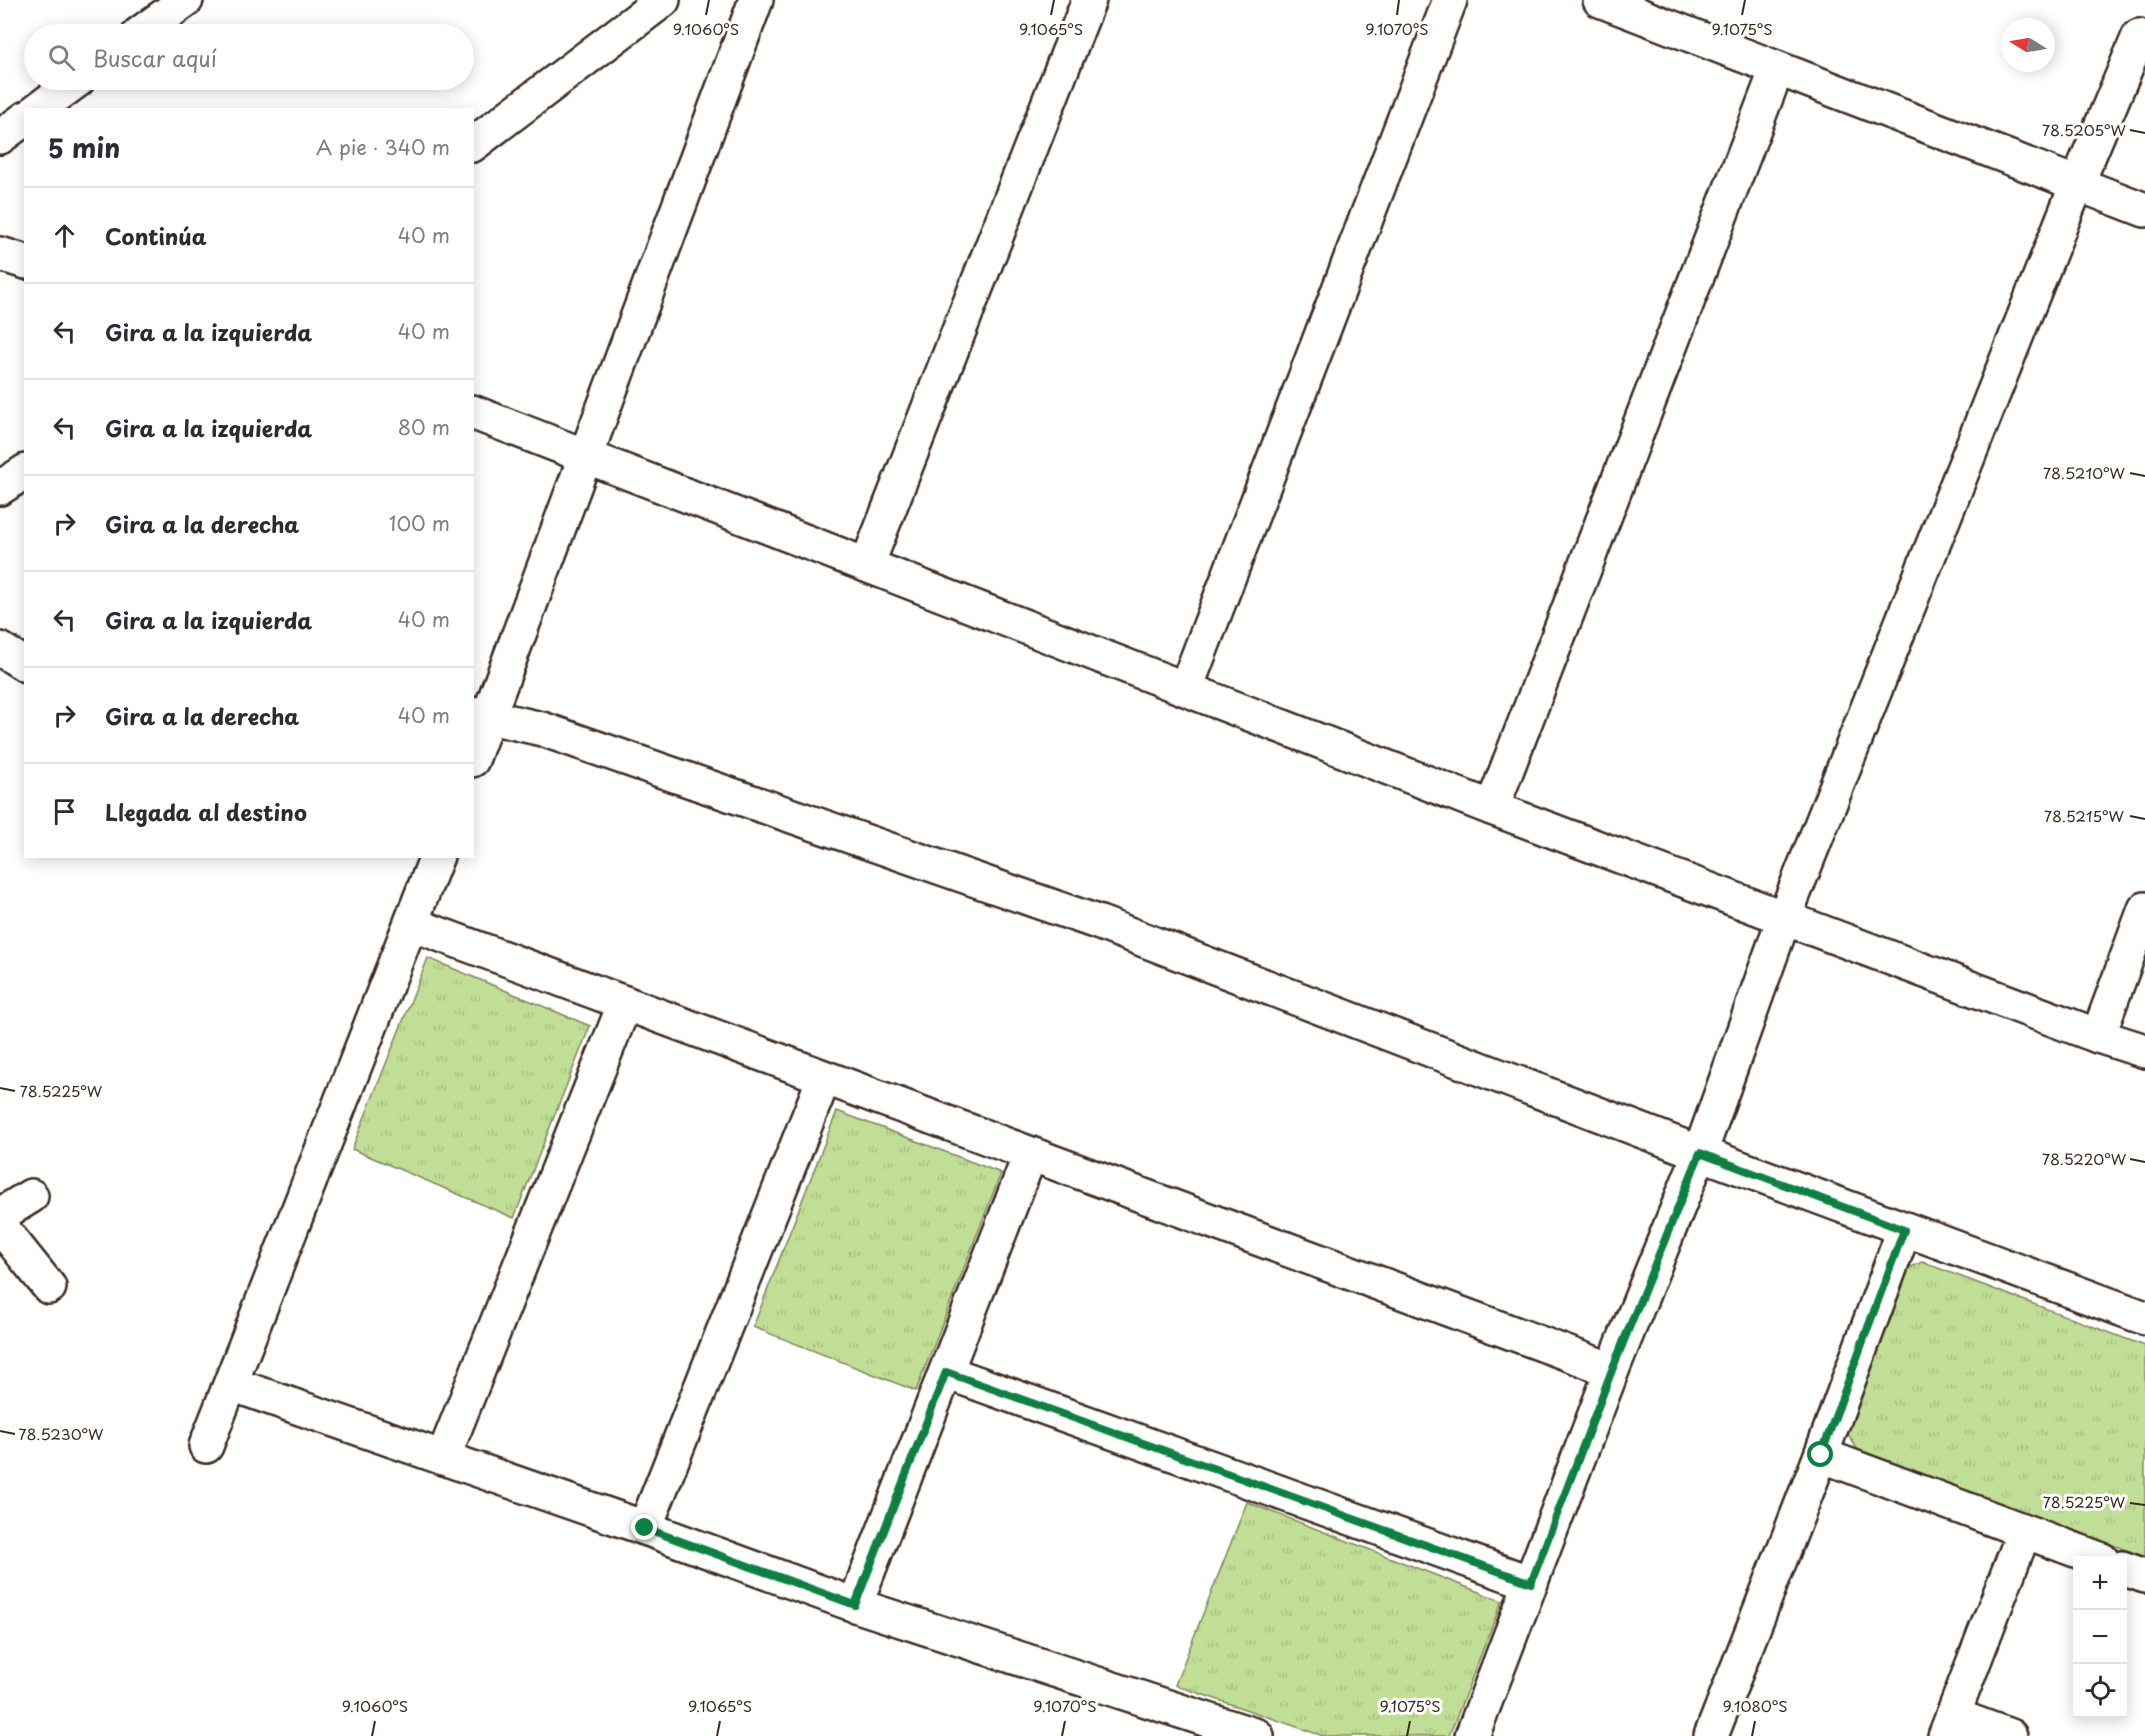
<!DOCTYPE html>
<html lang="es">
<head>
<meta charset="utf-8">
<style>
  :root { --surface:#fff; --page:#f7f7f7; --text:#2b2b33; --muted:#7c7c81; --line:#e1e1e2 }
  body { margin:0; font-family:"Playpen Sans",sans-serif; background:var(--page); color:var(--text) }
  .controls { position:absolute; right:18px; bottom:18px; display:grid; overflow:hidden; border-radius:0px; box-shadow:0 3px 15px #0003 }
  .controls button { width:54px; height:54px; display:grid; place-items:center; padding:0; border:0; border-bottom:2px solid var(--line); background:var(--surface); color:var(--text); font:30px sans-serif }
  .compass { position:absolute; left:2001px; top:18px; width:54px; height:54px; border-radius:50%; background:var(--surface); box-shadow:0 3px 15px #0003; rotate:281deg }
  .stop { position:absolute; width:18px; height:18px; margin:-14px; border:4px solid #0b8043; border-radius:50%; background:#fff }
  .stop.end { background:#0b8043; border-color:#fff; box-shadow:0 2px 6px #0008 }
  .list { margin:0; padding:0; list-style:none }
  h2 { display:flex; justify-content:space-between; align-items:center; height:78px; margin:0; padding:0 24px; font-size:26px }
  h2 small { font-size:20px; font-weight:400; color:var(--muted) }
  .list li { display:grid; grid-template-columns:39px 1fr auto; gap:18px; align-items:center; box-sizing:border-box; height:96px; padding:0 24px; border-top:2px solid var(--line) }
  .list b { display:block; font-size:22px; white-space:nowrap }
  .list em { font-size:20px; font-style:normal; color:var(--muted) }
  .icon { flex:none; width:33px; height:33px; fill:none; stroke:currentColor; stroke-width:2; stroke-linecap:round; stroke-linejoin:round }
  .map { position:relative; flex:none; width:2145px; height:1736px; overflow:hidden }
  .search { position:absolute; background:var(--surface); box-shadow:0 3px 15px #0003; left:24px; top:24px; width:450px; height:66px; display:flex; align-items:center; gap:15px; box-sizing:border-box; padding:0 21px; border-radius:33px; color:var(--muted); font-size:22px }
  .panel { position:absolute; background:var(--surface); box-shadow:0 3px 15px #0003; left:24px; top:108px; width:450px; height:750px; border-radius:0px }
  .map>svg:first-child { display:block }
</style>
</head>
<body>
<div class="map">
<svg width="2145" height="1736" viewBox="0 0 2145 1736">
  <defs>
    <pattern id="park-tufts" width="24" height="20" patternUnits="userSpaceOnUse" patternTransform="scale(1.5)"><rect width="24" height="20" fill="#c1de96"/><path d="M3 7l-1-3M5 7V3M7 7l1-3M15 17l-1-3M17 17v-4M19 17l1-3" fill="none" stroke="#a7bf81"/></pattern>
  </defs>
  <rect width="100%" height="100%" fill="#fff"/>
  <filter id="ink" filterUnits="userSpaceOnUse"><feTurbulence type="fractalNoise" baseFrequency=".0167" numOctaves="2"/><feDisplacementMap in="SourceGraphic" scale="12" xChannelSelector="R" yChannelSelector="G"/><feConvolveMatrix kernelMatrix="1 2 1 2 8 2 1 2 1" color-interpolation-filters="sRGB"/></filter>
  <g filter="url(#ink)">
    <g fill="url(#park-tufts)" stroke="#7e845a" stroke-width="1.5">
      <polygon points="428,958 590,1026 514,1218 352,1149"/>
      <polygon points="837,1111 1001,1173 916,1391 753,1327"/>
      <polygon points="1922,1262 2145,1346 2145,1557 1857,1449 1848,1434 1909,1268"/>
      <polygon points="1247,1502 1502,1601 1449,1736 1323,1736 1175,1685"/>
    </g>
    <g fill="none" stroke-linecap="round" stroke-linejoin="round">
      <defs>
        <g id="street">
          <polyline points="1600,0 2145,210"/>
          <polyline points="139,34 186,0"/>
          <polyline points="37,110 78,80"/>
          <polyline points="0,137 26,118"/>
          <polyline points="472,145 663,0"/>
          <polyline points="0,254 26,262"/>
          <polyline points="472,412 1492,808 2098,1036 2145,1051"/>
          <polyline points="0,488 26,471"/>
          <polyline points="867,565 1089,0"/>
          <polyline points="1186,688 1450,0"/>
          <polyline points="472,760 756,0"/>
          <polyline points="1492,808 1777,69"/>
          <polyline points="412,924 1612,1370"/>
          <polyline points="2098,1036 2145,909"/>
          <polyline points="0,1215 31,1196"/>
          <polyline points="0,1226 49,1287"/>
          <polyline points="946,1372 1531,1583"/>
          <polyline points="231,1384 645,1528 855,1605 1257,1736"/>
          <polyline points="206,1446 437,856"/>
          <polyline points="1821,1455 2102,1560"/>
          <polyline points="443,1458 625,1003"/>
          <polyline points="645,1528 824,1078"/>
          <polyline points="2122,1568 2145,1576"/>
          <polyline points="855,1605 1030,1155"/>
          <polyline points="1953,1715 2010,1736"/>
          <polyline points="1472,1736 1612,1370 1700,1153 1784,918 2077,184 2139,36"/>
          <polyline points="1711,1736 1821,1455 1904,1230"/>
          <polyline points="1945,1736 2024,1532"/>
        </g>
        <g id="secondary">
          <polyline points="0,649 26,665"/>
          <polyline points="472,713 542,729 1100,923 1700,1153 2145,1318"/>
        </g>
      </defs>
      <use href="#street" stroke="#3b2a1e" stroke-width="38"/>
      <use href="#secondary" stroke="#3b2a1e" stroke-width="38"/>
      <use href="#street" stroke="#fff" stroke-width="33"/>
      <use href="#secondary" stroke="#fff" stroke-width="33"/>
    </g>
  </g>
  <g fill="none" stroke-linecap="round" stroke-linejoin="round" filter="url(#ink)">
    <polyline stroke="#0b8043" stroke-width="8" points="645,1528 855,1605 946,1372 1531,1583 1612,1370 1700,1153 1904,1230 1821,1455"/>
  </g>
  <path fill="none" stroke="#3b2a1e" stroke-width="2" d="M706,15L709,0M1051,15L1054,0M1397,15L1399,0M1742,15L1745,0M2130,130L2145,133M2130,473L2145,476M2130,816L2145,819M0,1088L15,1091M2130,1159L2145,1162M0,1431L15,1434M2130,1503L2145,1505M372,1736L375,1721M717,1736L720,1721M1062,1736L1065,1721M1407,1736L1410,1721M1752,1736L1755,1721"/>
  <g font-size="15" text-anchor="middle" fill="#3b2a1e" stroke="#fff" stroke-width="6" stroke-linejoin="round" paint-order="stroke">
    <text x="706" y="35">9.1060°S</text>
    <text x="1051" y="35">9.1065°S</text>
    <text x="1397" y="35">9.1070°S</text>
    <text x="1742" y="35">9.1075°S</text>
    <text x="2084" y="136">78.5205°W</text>
    <text x="2084" y="479">78.5210°W</text>
    <text x="2084" y="822">78.5215°W</text>
    <text x="61" y="1097">78.5225°W</text>
    <text x="2084" y="1165">78.5220°W</text>
    <text x="61" y="1440">78.5230°W</text>
    <text x="2084" y="1508">78.5225°W</text>
    <text x="375" y="1712">9.1060°S</text>
    <text x="720" y="1712">9.1065°S</text>
    <text x="1065" y="1712">9.1070°S</text>
    <text x="1410" y="1712">9.1075°S</text>
    <text x="1755" y="1712">9.1080°S</text>
  </g>
</svg>
<div class="controls">
<button>+</button>
<button>−</button>
<button><svg class="icon" aria-label="locate" viewBox="0 0 24 24"><circle cx="12" cy="12" r="6"/><path d="M12 2v4M12 18v4M2 12h4M18 12h4"/></svg></button>
</div>
<svg class="compass" viewBox="-18 -18 36 36"><path d="M0-13l5 13h-10z" fill="#e53935"/><path d="M0 13l5-13h-10z" fill="#7c7c81"/></svg>
<div class="stop" style="left:1821px;top:1455px"></div>
<div class="stop end" style="left:645px;top:1528px"></div>
<div class="search"><svg class="icon" aria-label="search" viewBox="0 0 24 24"><circle cx="10" cy="10" r="6"/><path d="M15 15l6 6"/></svg>Buscar aquí</div>
<section class="panel">
<h2>5 min<small>A pie · 340 m</small></h2>
<ul class="list">
<li><svg class="icon" aria-label="ahead" viewBox="0 0 24 24"><path d="M12 20V5M6 11l6-6 6 6"/></svg><div><b>Continúa</b></div><em>40 m</em></li>
<li><svg class="icon" aria-label="left" viewBox="0 0 24 24"><path d="M17 20v-9H6M10 6l-5 5 5 5"/></svg><div><b>Gira a la izquierda</b></div><em>40 m</em></li>
<li><svg class="icon" aria-label="left" viewBox="0 0 24 24"><path d="M17 20v-9H6M10 6l-5 5 5 5"/></svg><div><b>Gira a la izquierda</b></div><em>80 m</em></li>
<li><svg class="icon" aria-label="right" viewBox="0 0 24 24"><path d="M7 20v-9h11M14 6l5 5-5 5"/></svg><div><b>Gira a la derecha</b></div><em>100 m</em></li>
<li><svg class="icon" aria-label="left" viewBox="0 0 24 24"><path d="M17 20v-9H6M10 6l-5 5 5 5"/></svg><div><b>Gira a la izquierda</b></div><em>40 m</em></li>
<li><svg class="icon" aria-label="right" viewBox="0 0 24 24"><path d="M7 20v-9h11M14 6l5 5-5 5"/></svg><div><b>Gira a la derecha</b></div><em>40 m</em></li>
<li><svg class="icon" aria-label="arrive" viewBox="0 0 24 24"><path d="M6 21V4h12l-3 4 3 4H6"/></svg><div><b>Llegada al destino</b></div></li>
</ul>
</section>
</div>
</body>
</html>
